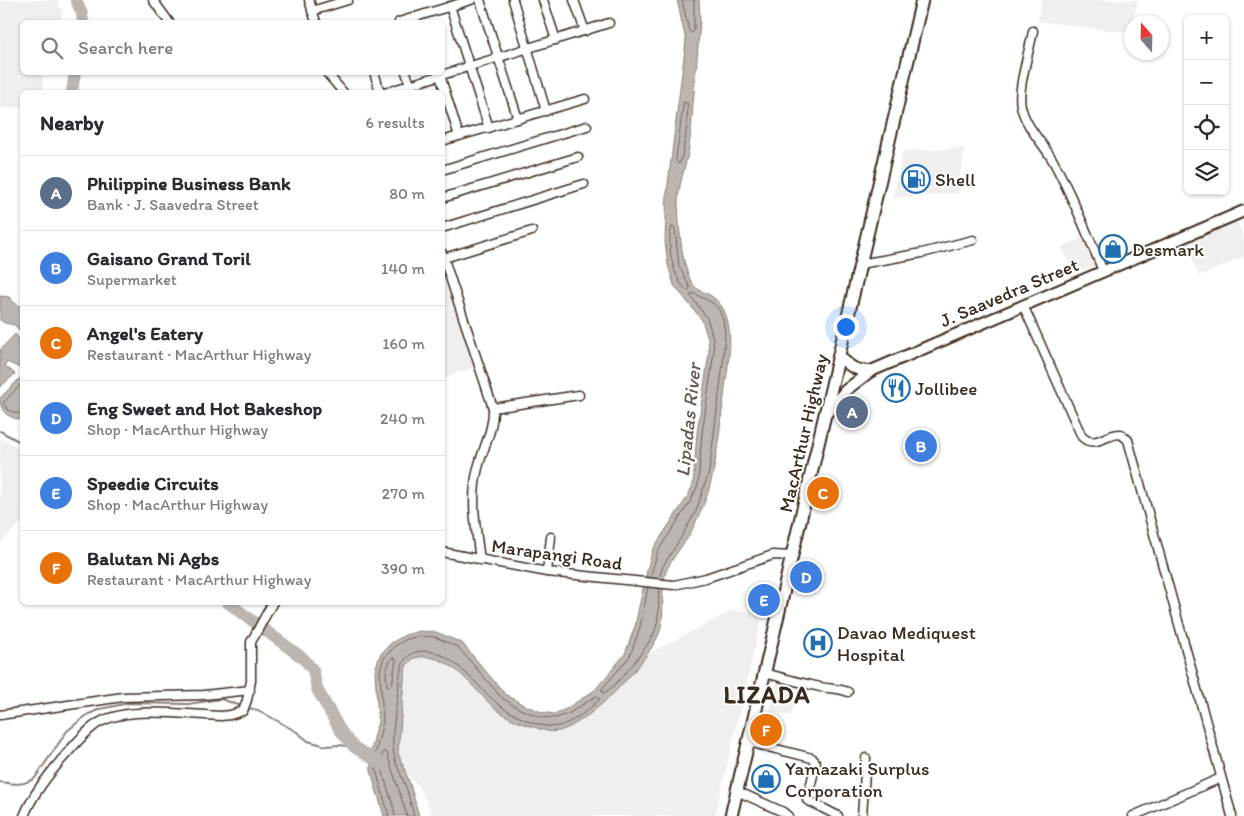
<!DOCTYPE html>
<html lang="en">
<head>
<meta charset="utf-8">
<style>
  :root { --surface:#fff; --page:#f7f7f7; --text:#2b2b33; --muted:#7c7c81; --line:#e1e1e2; --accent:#b45309 }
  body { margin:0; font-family:Itim,sans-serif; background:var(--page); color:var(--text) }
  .controls { position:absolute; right:15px; top:15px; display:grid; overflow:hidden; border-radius:8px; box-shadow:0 1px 4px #0004 }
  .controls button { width:45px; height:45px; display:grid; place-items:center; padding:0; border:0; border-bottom:1px solid var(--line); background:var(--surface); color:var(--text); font:25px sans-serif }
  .compass { position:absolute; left:1124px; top:15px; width:45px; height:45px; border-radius:50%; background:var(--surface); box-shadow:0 1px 4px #0004; rotate:340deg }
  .you { position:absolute; left:845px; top:326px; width:18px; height:18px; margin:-12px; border:4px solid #fff; border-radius:50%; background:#1a73e8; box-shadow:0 0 0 8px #1a73e833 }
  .badge { display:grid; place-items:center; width:32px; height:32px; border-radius:50%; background:var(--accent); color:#fff; font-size:16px; font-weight:700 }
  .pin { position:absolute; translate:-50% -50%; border:2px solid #fff; box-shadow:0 1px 5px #0006 }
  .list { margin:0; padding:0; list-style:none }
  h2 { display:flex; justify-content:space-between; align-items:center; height:65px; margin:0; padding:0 20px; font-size:21px }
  h2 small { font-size:16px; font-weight:400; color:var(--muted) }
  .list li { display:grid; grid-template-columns:32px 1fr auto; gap:15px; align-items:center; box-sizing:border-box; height:75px; padding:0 20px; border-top:1px solid var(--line) }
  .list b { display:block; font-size:19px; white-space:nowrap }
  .list p { margin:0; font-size:16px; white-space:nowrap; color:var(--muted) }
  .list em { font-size:16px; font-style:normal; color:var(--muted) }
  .icon { flex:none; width:28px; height:28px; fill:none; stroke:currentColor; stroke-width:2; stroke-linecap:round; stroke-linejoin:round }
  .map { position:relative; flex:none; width:1244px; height:816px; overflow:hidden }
  .search { position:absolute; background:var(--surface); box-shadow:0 1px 4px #0004; left:20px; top:20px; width:425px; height:55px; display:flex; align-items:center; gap:12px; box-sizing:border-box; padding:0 18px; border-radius:8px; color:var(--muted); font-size:19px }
  .panel { position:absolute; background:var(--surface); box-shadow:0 1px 4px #0004; left:20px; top:90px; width:425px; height:515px; border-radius:8px }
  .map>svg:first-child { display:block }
</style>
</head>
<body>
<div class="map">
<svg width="1244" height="816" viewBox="0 0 1244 816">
  <rect width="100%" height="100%" fill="#fff"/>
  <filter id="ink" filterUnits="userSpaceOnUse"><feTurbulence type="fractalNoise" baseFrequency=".02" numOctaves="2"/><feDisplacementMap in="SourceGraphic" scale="10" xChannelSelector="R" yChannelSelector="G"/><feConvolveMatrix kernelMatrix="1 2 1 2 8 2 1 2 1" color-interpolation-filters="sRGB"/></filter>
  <g filter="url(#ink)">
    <g fill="#f1efee">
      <polygon points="0,0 57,0 63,13 59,22 22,22 22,72 41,73 44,92 22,92 22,107 0,109"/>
      <polygon points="1042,0 1138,0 1130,33 1037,21"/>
      <polygon points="964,148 958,193 893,198 903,151"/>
      <polygon points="1236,221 1244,238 1244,257 1199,276 1185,243"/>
      <polygon points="1085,237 1096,265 1074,274 1062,247"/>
      <polygon points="447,279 476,367 443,378 442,281"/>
      <polygon points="0,438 22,449 22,521 2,542 0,542"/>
      <polygon points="733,610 763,613 715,816 433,816 419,787 403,768 398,753 398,741 404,680 406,666 414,658 429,656 443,662 459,673 497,710 512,719 545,731 570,727 597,708 618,687 648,654"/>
      <polygon points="778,680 799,685 791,716 770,711"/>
    </g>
    <g fill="#bcb6b3" stroke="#887e77">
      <path d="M677,0H699L700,16C699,42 696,67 694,93C692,111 692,128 689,146C687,165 678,183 678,203C679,225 681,271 695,287C698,290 704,292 708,294C722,302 727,313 729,329C732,351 726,375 724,397C718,436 717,478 699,515C695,524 691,533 686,540C679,550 672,559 667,569C659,588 666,611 660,631C650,661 589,724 559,731C549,733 540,729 531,726C518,722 506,717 496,709C473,690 449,649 414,658L406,666L404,680L398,753L410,784L419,816H384L371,771L370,756L378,721L375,670L380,655L391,643L405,635L420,631L436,632L462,643L505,694L522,704L541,712L554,714L566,709L595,690L625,654L635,626L647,570L653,549L686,499L693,485L697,433L709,353L708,339L702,320L674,285L668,265L665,241L667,192L686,41Z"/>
      <polygon points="0,296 9,297 16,304 22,307 22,334 15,325 5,323 0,320"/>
      <polygon points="15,334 22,342 22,366 20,368 7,362 5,366 15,374 0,387 0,350"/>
      <path d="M22,376V420C9,418 0,413 0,398Z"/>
    </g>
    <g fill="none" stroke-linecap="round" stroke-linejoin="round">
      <g stroke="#6f625a" stroke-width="1">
        <polyline points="682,0 689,31 692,33 694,31 694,0"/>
        <path d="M684,102L688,104C687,124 686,144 680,163L678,164L676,161Z"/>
        <path d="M672,227L675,229L679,266L690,288L688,291C674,283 665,242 672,227Z"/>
        <polyline points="22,383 3,403 8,410 22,415"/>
        <polyline points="650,578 658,551 690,502 698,485 702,433 714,352 713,338 707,318 691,296 691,294 693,293 713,303 719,310 723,319 725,333 723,364 709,472 696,511 682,536 663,566 659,578"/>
        <path d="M648,587L640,627L630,656L602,689L603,693C616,689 649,645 655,631C660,618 658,602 659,588"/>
        <polygon points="392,658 395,658 396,660 392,685 389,687 387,685 386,671"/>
        <path d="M389,816L376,770L375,756L383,721L380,670L384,658L395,646L407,639L420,636L435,637L458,647L502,698L520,709L540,717L555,718L568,714L596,696L599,697V700C586,712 565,730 546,726C532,724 514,715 502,707C477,690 450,643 416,652C402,656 400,671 399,683C397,703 390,737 394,755C396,766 402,776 406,787C409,796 411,806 414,816"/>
        <path d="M395,816C394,800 375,763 384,751L387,753L407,816"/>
      </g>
      <g stroke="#887e77" stroke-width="2">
        <polyline points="0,431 22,443"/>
        <polyline points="245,708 258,710 297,732 308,741 326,746 339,745 354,747"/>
        <path d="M0,782C14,784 23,786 35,778L67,731L87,715L100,709L129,703L188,704L221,699L241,706"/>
      </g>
      <g stroke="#bcb6b3" stroke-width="12">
        <polyline points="76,0 82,14 83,22"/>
        <polyline points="72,92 75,72"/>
        <polyline points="227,602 304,659 313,670 317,689 340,730 354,747 383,765"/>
      </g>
      <defs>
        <g id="minor">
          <polyline points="153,0 169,22"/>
          <polyline points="309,0 316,22"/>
          <polyline points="480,0 518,119"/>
          <polyline points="513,0 546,111"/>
          <polyline points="543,0 556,40"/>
          <polyline points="574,0 585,31"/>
          <polyline points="450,6 489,128"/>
          <polyline points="312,11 348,0"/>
          <polyline points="399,22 471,0"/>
          <path d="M1033,31C1030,49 1017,89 1021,106C1025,126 1042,142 1052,159C1072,195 1087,233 1103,271"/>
          <polyline points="326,72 343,92"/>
          <polyline points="374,72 380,92"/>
          <polyline points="406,72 412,92"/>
          <polyline points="439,72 459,136"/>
          <polyline points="387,92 609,23"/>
          <polyline points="442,141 585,99"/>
          <polyline points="442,170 587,126"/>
          <polyline points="442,198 578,157"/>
          <polyline points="442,228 584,184"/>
          <path d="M442,253L493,408C494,429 483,448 478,468C470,498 476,529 480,560"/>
          <polyline points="444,258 532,231"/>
          <polyline points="860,264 922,253 973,240"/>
          <path d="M1023,305L1082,437C1095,449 1107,433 1121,434L1128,440L1232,816"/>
          <polyline points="493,408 579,395"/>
          <polyline points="442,552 547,572 674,585 706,578 773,555 792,556"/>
          <polyline points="547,572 551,537"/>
          <path d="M765,673C783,678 802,683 820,687C830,689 838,688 848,692"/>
          <polyline points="0,715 123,697 204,695 250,690"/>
          <polyline points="748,742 812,758 816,763 807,800 838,816"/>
          <polyline points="737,791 783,812 788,816"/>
          <path d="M24,816C33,794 47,777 62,759C72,748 82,735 94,726C122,704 187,715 221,716L230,715L243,711L247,700L251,681V642L273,602"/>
          <polyline points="862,816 866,758"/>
          <polyline points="1133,816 1221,778"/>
        </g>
        <g id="major">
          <path d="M839,355C849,367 856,371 871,371"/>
          <polyline points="826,414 846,390 871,371 1244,211"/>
        </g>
        <polyline id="highway" points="731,816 922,0"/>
      </defs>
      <use href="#minor" stroke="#3b2a1e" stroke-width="11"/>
      <use href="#major" stroke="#3b2a1e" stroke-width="14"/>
      <use href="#highway" stroke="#3b2a1e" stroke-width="15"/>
      <use href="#minor" stroke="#fff" stroke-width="8"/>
      <use href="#major" stroke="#fff" stroke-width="10"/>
      <use href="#highway" stroke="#fff" stroke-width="11"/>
    </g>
  </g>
  <defs>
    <symbol id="fuel-ring" viewBox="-11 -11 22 22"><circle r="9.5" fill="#fff" stroke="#1f6fb2" stroke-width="1.5"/><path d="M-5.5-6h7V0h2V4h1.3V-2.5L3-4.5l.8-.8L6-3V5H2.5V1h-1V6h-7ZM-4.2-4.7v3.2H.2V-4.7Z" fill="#1f6fb2"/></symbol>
    <symbol id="shop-ring" viewBox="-11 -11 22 22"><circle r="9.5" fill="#fff" stroke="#1f6fb2" stroke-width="1.5"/><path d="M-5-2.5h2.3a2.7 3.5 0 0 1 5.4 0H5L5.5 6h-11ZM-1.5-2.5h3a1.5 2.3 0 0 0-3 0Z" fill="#1f6fb2"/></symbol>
    <symbol id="restaurant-ring" viewBox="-11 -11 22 22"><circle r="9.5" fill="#fff" stroke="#1f6fb2" stroke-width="1.5"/><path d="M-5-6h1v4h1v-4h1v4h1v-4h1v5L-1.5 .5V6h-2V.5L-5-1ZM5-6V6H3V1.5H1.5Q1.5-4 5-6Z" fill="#1f6fb2"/></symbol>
    <symbol id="hospital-ring" viewBox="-11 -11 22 22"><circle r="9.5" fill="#fff" stroke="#1f6fb2" stroke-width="1.5"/><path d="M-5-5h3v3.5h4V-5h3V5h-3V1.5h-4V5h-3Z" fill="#1f6fb2"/></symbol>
  </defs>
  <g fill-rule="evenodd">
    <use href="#fuel-ring" x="900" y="163" width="32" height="32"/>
    <use href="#shop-ring" x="1097" y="233" width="32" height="32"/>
    <use href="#restaurant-ring" x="880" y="372" width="32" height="32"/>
    <use href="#hospital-ring" x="802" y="627" width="32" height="32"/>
    <use href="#shop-ring" x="750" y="763" width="32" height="32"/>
  </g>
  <g text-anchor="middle" stroke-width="4" stroke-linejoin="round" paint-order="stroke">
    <g font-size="19" fill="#3b2a1e" stroke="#fff" text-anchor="start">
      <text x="935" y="186">Shell</text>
      <text x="1132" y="256">Desmark</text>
      <text x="915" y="395">Jollibee</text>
      <text x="837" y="639">Davao Mediquest<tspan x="837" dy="22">Hospital</tspan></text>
      <text x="785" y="775">Yamazaki Surplus<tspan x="785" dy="22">Corporation</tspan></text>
    </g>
    <g font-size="19" fill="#3b2a1e" stroke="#fff">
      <text transform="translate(1009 292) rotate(-23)" y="7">J. Saavedra Street</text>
      <text transform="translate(803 433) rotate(-77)" y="7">MacArthur Highway</text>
      <text transform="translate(557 554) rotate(8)" y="7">Marapangi Road</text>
    </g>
    <g font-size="20" font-style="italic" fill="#685b52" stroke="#fff">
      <text transform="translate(688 420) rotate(-84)" y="7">Lipadas River</text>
    </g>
    <g font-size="24" font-weight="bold" letter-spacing="1" fill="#3b2a1e" stroke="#fff">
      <text x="767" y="703">LIZADA</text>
    </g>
  </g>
</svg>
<div class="controls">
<button>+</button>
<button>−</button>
<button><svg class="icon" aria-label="locate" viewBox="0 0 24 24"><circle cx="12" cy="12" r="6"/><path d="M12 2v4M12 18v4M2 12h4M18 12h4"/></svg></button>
<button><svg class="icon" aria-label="layers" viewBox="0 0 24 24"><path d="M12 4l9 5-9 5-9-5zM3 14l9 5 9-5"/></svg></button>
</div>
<svg class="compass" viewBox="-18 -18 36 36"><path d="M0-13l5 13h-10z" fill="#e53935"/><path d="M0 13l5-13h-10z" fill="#7c7c81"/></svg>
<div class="you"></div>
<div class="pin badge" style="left:852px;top:412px;background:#5c6f8a">A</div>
<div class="pin badge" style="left:921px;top:446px;background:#3f7fe0">B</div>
<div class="pin badge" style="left:823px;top:493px;background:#e8710a">C</div>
<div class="pin badge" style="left:806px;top:577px;background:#3f7fe0">D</div>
<div class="pin badge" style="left:764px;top:600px;background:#3f7fe0">E</div>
<div class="pin badge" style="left:766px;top:730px;background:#e8710a">F</div>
<div class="search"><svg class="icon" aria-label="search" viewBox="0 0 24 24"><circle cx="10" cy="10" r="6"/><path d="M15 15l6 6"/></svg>Search here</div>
<section class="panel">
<h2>Nearby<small>6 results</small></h2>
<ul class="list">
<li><span class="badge" style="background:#5c6f8a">A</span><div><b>Philippine Business Bank</b><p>Bank · J. Saavedra Street</p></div><em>80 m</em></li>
<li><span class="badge" style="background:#3f7fe0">B</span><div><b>Gaisano Grand Toril</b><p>Supermarket</p></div><em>140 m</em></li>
<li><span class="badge" style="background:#e8710a">C</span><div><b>Angel's Eatery</b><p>Restaurant · MacArthur Highway</p></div><em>160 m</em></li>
<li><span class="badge" style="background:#3f7fe0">D</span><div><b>Eng Sweet and Hot Bakeshop</b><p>Shop · MacArthur Highway</p></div><em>240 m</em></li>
<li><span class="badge" style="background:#3f7fe0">E</span><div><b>Speedie Circuits</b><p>Shop · MacArthur Highway</p></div><em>270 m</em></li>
<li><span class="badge" style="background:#e8710a">F</span><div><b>Balutan Ni Agbs</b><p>Restaurant · MacArthur Highway</p></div><em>390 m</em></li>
</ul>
</section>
</div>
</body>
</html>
